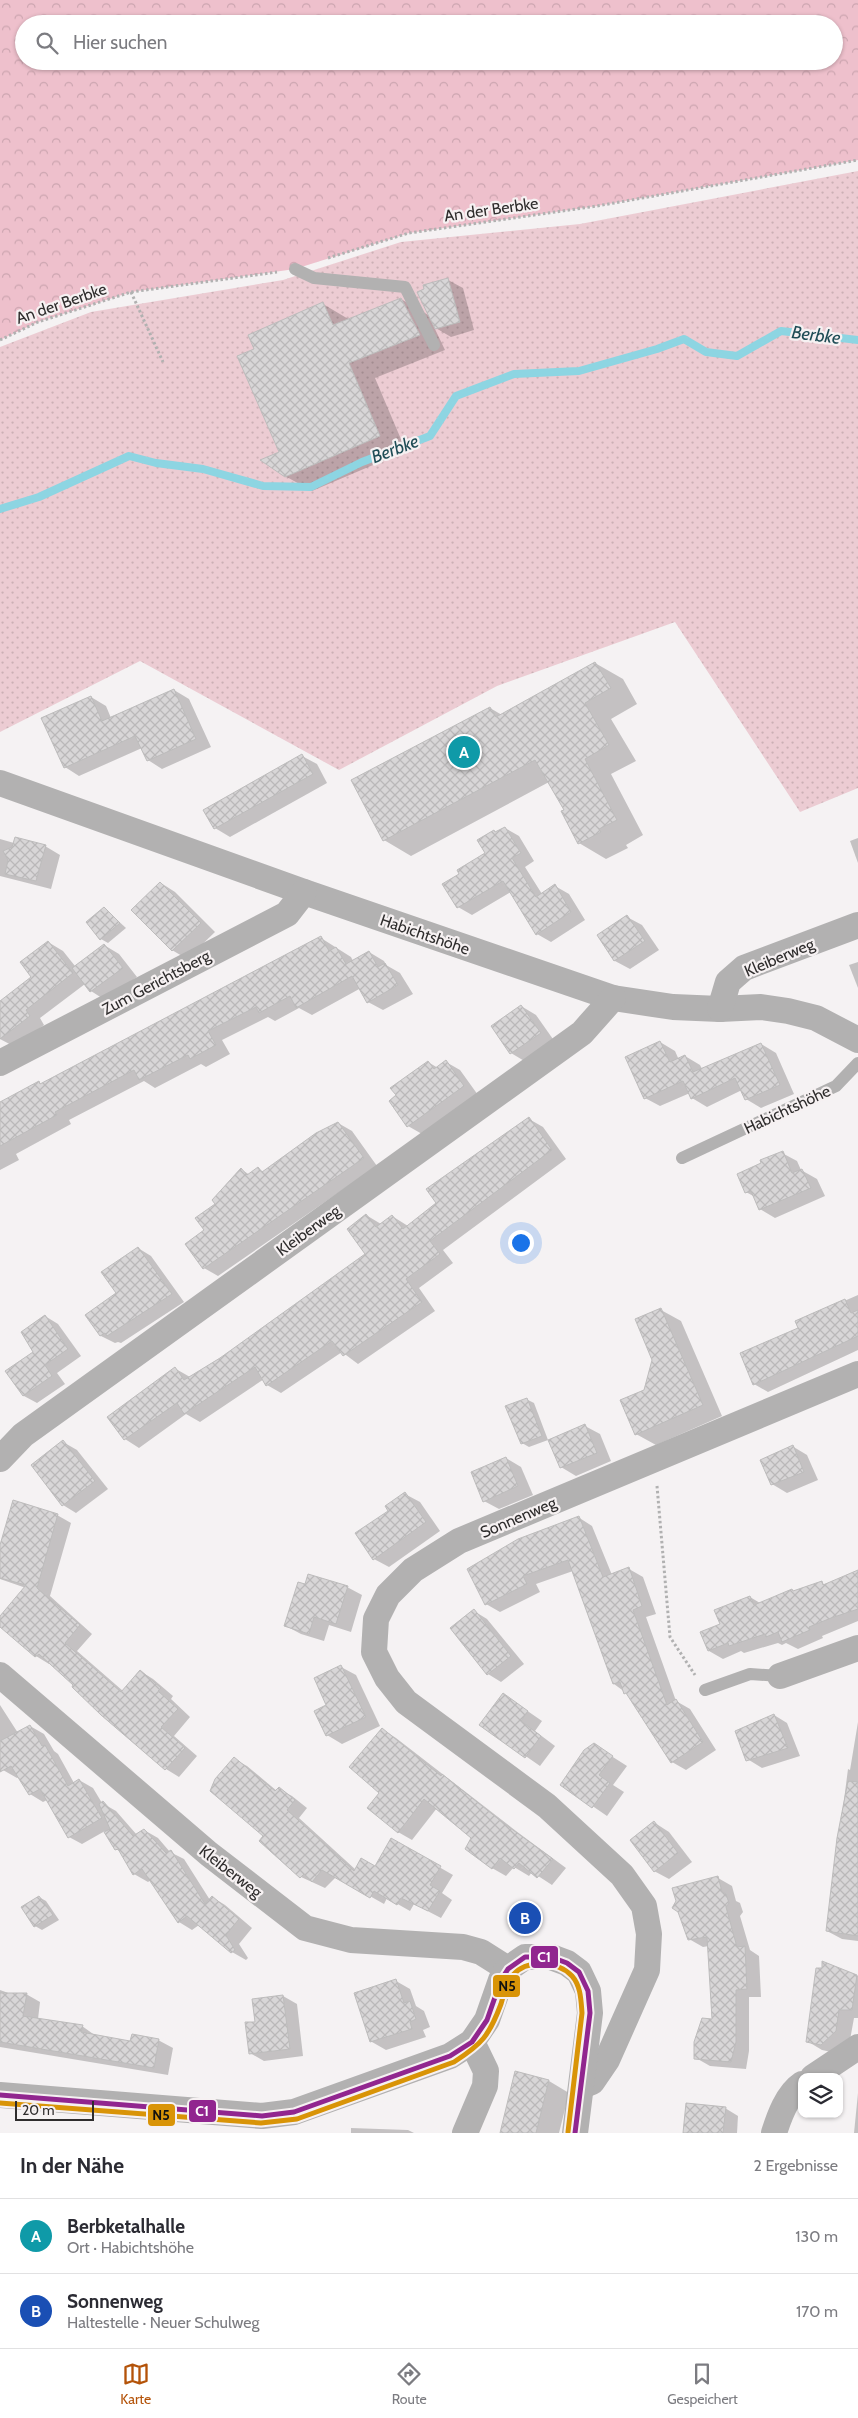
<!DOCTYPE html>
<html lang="de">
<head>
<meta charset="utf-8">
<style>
  :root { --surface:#fff; --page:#f2f2f3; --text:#2b2b33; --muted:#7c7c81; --line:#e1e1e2; --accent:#b45309 }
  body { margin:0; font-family:Cabin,sans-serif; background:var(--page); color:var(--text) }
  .controls { position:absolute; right:15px; bottom:15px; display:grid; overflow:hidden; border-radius:10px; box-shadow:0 1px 4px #0004 }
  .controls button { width:45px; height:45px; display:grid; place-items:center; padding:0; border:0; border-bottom:1px solid var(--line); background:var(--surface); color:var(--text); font:25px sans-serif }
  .scale { position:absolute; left:15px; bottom:12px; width:79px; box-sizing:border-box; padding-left:5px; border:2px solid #2f2d2d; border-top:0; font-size:14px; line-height:18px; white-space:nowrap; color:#2f2d2d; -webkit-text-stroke:4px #f6f1f2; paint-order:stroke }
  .you { position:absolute; left:520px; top:1242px; width:18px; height:18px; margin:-12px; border:4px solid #fff; border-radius:50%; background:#1a73e8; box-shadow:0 0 0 8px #1a73e833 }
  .badge { display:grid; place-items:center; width:32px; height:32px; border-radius:50%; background:var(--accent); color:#fff; font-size:16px; font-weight:700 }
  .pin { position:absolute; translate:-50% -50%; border:2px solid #fff; box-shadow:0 1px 5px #0006 }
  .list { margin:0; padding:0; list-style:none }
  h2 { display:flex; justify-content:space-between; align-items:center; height:65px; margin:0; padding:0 20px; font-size:21px }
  h2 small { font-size:16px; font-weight:400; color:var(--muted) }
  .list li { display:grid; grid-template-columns:32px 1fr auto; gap:15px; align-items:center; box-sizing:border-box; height:75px; padding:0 20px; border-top:1px solid var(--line) }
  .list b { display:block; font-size:19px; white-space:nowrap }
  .list p { margin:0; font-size:16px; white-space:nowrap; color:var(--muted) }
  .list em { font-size:16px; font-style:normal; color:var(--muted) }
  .icon { flex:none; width:28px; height:28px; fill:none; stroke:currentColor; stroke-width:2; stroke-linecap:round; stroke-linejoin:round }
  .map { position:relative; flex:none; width:858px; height:2133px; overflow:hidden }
  .search { position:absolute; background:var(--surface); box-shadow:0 1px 4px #0004; left:15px; right:15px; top:15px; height:55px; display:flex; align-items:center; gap:12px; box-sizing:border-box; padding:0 18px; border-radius:28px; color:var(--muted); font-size:19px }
  .sheet { height:215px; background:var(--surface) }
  nav { display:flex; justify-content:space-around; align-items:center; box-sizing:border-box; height:70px; border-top:1px solid var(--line); background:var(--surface); font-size:14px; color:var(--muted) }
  nav a { display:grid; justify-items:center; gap:2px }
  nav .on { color:var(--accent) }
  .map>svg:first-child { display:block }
</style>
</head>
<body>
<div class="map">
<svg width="858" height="2133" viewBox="0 0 858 2133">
  <defs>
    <pattern id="grass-dots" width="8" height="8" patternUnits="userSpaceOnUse" patternTransform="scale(1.25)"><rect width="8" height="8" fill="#ecccd3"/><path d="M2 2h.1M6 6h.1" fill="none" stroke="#cbb0b5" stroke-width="1.8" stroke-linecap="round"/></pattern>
    <pattern id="forest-crowns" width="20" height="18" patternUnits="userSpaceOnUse" patternTransform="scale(1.25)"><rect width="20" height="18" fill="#eec0cc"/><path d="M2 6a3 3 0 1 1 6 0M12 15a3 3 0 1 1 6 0" fill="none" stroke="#cca5b0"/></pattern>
    <pattern id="building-cross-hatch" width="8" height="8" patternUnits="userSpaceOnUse" patternTransform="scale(1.25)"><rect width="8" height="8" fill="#d8d6d7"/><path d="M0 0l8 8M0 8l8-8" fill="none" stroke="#bab8b9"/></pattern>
  </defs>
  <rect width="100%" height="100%" fill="#f5f2f3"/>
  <polygon fill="url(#grass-dots)" points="858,171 858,788 800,812 675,622 497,686 339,770 140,661 0,732 0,347 91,312 283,280 401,242 580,224"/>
  <path fill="url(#forest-crowns)" fill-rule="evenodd" d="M0,0H858V160L597,206L409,233L295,269L131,292L38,322L0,340ZM24,24H834V61H24Z"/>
  <g fill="#0003">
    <polygon points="448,280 463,288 474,330 451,337 434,327 445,350 375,378 406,451 312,491 285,476 256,350 323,304 350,320 401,299 430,316"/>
    <polygon points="595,663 623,679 637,704 611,719 636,761 611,774 643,835 626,845 628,848 606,859 579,843 565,811 549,782 411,856 384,840 490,708 502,715"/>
    <polygon points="174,690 189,699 211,747 162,769 148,760 142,748 79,776 65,767 91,697 106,706 111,718"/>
    <polygon points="302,756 317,764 327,783 230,837 215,828"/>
    <polygon points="505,828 519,836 534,861 525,867 542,894 555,886 569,894 585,920 551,942 537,934 511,892 472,915 458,907 461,874 487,854 494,831 496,833"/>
    <polygon points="858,838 858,863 850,841"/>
    <polygon points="0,839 14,843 45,846 60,855 51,889 0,876"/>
    <polygon points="161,883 175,892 215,932 187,959 172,950"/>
    <polygon points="104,908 126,928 108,943 101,939"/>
    <polygon points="627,917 642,925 659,950 630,969 615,961 598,936"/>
    <polygon points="321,938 351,957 353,961 369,952 384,961 386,965 400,973 413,994 383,1010 368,1002 361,988 312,1015 299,1008 275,1021 268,1017 222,1040 230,1054 206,1067 201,1064 155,1088 144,1081 69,1120 71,1124 16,1154 19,1160 0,1170 0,1103 39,1083 42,1085"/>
    <polygon points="48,942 63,951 75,966 104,945 119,954 137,977 105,1000 91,991 85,984 40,1018 44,1025 15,1047 0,1039 0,1002 33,977"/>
    <polygon points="858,962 858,988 849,965"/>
    <polygon points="521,1006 536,1015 555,1042 526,1062 511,1053"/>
    <polygon points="660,1042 675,1051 679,1060 685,1056 700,1065 702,1069 761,1044 776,1053 794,1094 761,1108 746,1099 742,1090 707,1107 692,1098 690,1093 660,1106 645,1098"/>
    <polygon points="428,1062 438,1068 446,1062 460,1070 478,1095 422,1134 408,1126"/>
    <polygon points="529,1119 543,1127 566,1159 443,1250 453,1263 419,1288 435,1311 358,1364 342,1352 281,1393 267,1385 264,1379 200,1422 186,1414 139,1448 125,1439 109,1417 176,1369 190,1377 220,1359 367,1254 366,1215 381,1224 392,1216 408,1226 438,1203"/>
    <polygon points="338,1123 352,1131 377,1166 218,1276 204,1268 206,1231 216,1204 242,1170 250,1175 258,1169 264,1172"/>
    <polygon points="782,1153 797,1161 801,1170 817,1179 825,1196 775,1218 760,1209 755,1197 746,1192"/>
    <polygon points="138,1248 151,1256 184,1302 121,1343 118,1342 115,1343 101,1336 87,1315 117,1293"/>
    <polygon points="858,1295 858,1350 768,1392 754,1384 799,1329 796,1322"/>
    <polygon points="661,1310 681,1321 722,1416 656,1445 636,1434 654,1359"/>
    <polygon points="45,1316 58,1324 81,1356 57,1373 65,1384 37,1403 24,1396 7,1371 35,1352"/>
    <polygon points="526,1399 534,1403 548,1440 529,1447 522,1443"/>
    <polygon points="585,1426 600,1434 611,1461 576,1476 561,1467"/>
    <polygon points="63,1442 77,1450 108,1489 76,1513 63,1505"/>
    <polygon points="792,1446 807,1455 818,1480 787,1493 772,1484"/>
    <polygon points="506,1458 521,1467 533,1495 499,1509 484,1501"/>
    <polygon points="405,1494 420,1502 440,1531 389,1567 374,1559 390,1511"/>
    <polygon points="57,1515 71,1523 50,1596 92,1634 77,1651 123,1691 140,1671 153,1679 173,1696 171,1699 190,1717 174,1736 197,1756 179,1777 166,1769 51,1663 49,1664 36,1656 0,1625 0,1618 26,1588 0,1579 0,1550"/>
    <polygon points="578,1517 592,1526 612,1575 629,1569 643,1577 656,1614 646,1617 676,1701 690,1709 716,1750 686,1770 672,1762 629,1695 614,1684 573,1571 536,1584 540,1592 500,1612 486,1604"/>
    <polygon points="858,1572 858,1621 822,1636 823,1638 798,1649 786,1643 782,1645 778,1643 744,1653 741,1651 723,1659 709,1651 722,1625 750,1597 760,1603 792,1590 794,1592 822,1583 826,1585"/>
    <polygon points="305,1586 347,1587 362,1595 351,1632 329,1625 324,1641 301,1634 286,1626"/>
    <polygon points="474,1611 487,1619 524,1664 501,1682 488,1674"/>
    <polygon points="341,1667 356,1675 380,1726 342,1744 327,1735 328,1706"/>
    <polygon points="503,1694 542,1721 535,1731 555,1746 540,1766 481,1725"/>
    <polygon points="0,1705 18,1733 30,1726 44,1734 54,1751 58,1754 74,1783 79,1780 93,1788 102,1803 116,1811 137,1835 144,1830 158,1838 170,1852 184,1859 210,1900 212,1897 225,1905 252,1928 239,1944 248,1958 246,1960 232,1952 199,1925 192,1930 179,1922 151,1880 148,1882 134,1874 121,1852 116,1849 105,1831 82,1844 69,1837 47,1800 43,1802 30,1794 19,1777 17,1778 3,1770 0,1765"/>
    <polygon points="774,1715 787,1723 800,1756 762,1768 749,1760 737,1732"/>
    <polygon points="858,1722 858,1941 842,1939 827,1931 848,1769 850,1770"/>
    <polygon points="382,1729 396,1738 516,1831 566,1868 552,1885 532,1872 529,1876 514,1867 506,1876 492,1868 472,1838 437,1808 412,1840 398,1832 381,1792"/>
    <polygon points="594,1745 627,1766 613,1785 624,1792 607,1816 562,1785"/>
    <polygon points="234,1759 247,1766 277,1791 279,1789 292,1796 307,1808 299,1818 356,1870 376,1868 392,1840 453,1875 442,1893 452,1900 441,1918 414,1904 410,1911 387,1898 384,1904 336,1877 325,1888 301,1877 265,1836"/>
    <polygon points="655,1823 669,1832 692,1862 669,1879 654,1871"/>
    <polygon points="718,1878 732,1886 736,1901 740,1903 743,1912 740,1916 750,1950 759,1956 761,1997 749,1997 749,2051 746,2069 710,2066 696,2058 714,2021 709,1946 703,1947 689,1939"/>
    <polygon points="39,1897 46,1901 59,1920 42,1930 35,1926"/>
    <polygon points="823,1962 858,1976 858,2018 854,2018 850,2040 836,2053 822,2050 807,2041"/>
    <polygon points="396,1981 410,1989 416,2006 424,2011 430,2027 423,2030 426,2037 386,2050 372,2042 356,1994"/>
    <polygon points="0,1990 11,1994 26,1994 40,2002 38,2019 82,2026 96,2036 131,2042 158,2040 173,2048 168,2075 0,2047"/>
    <polygon points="283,1996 297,2004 303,2056 264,2061 250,2053 256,2023 253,2000"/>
    <polygon points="549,2081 569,2093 559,2133 500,2133"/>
    <polygon points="858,2093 858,2133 854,2133"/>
    <polygon points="725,2108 738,2116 737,2133 685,2133"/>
    <polygon points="351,2128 408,2130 414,2133 351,2133"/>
  </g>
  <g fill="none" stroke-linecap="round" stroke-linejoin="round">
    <polyline stroke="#8dd5e2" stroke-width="8" points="0,509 39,497 129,456 156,463 203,469 263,486 311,487 362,462 430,436 456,396 514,374 579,371 657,349 684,339 706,352 737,356 781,331 858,340"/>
  </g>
  <g fill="url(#building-cross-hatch)" stroke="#bdbcbc">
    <polygon points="448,278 460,322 435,329 417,292 424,289 423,285"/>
    <polygon points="401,298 420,335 349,363 380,436 285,477 260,460 279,452 237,356 254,349 248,335 323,302 333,325"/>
    <polygon points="595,662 611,688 585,703 609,745 585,759 617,820 599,829 601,832 578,844 561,811 564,810 535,760 383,841 351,780 490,707 496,717"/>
    <polygon points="174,689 196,739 147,761 135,736 64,768 41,718 91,696 102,721"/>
    <polygon points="302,754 313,774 214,829 203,810"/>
    <polygon points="505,827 521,853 512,858 536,897 555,884 571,912 536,935 503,881 457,908 442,884 459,874 457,870 485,853 477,840 494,830 495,832"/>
    <polygon points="15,837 46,845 36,881 5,874 8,860 3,851 12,847"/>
    <polygon points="160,882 201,923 172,951 131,910"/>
    <polygon points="104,907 120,923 100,940 86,922"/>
    <polygon points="627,915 645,941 614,961 597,935"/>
    <polygon points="321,936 329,951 336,947 346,964 369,951 378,967 385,963 398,985 367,1003 352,976 296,1008 290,996 259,1013 256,1007 208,1031 216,1045 190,1059 188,1055 139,1080 134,1070 55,1112 57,1115 0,1146 0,1102 39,1081 40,1084"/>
    <polygon points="48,941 73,973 26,1010 30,1016 0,1039 0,1001 31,977 20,962"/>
    <polygon points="104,944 123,968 90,992 72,968"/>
    <polygon points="521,1005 541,1033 510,1054 491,1026"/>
    <polygon points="660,1041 670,1062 685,1055 693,1072 761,1043 780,1085 745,1100 735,1078 691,1099 683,1081 644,1099 625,1057"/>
    <polygon points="446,1060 464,1086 407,1127 389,1101 396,1095 390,1088 428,1061 434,1069"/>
    <polygon points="529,1117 552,1150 430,1241 440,1254 406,1279 422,1302 343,1356 332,1341 266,1386 255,1367 184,1414 177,1403 124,1440 107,1417 175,1367 184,1380 220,1358 365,1254 347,1229 366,1214 376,1227 392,1215 403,1229 436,1203 426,1189"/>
    <polygon points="338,1122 364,1158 203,1269 185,1244 204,1230 195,1218 215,1204 212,1200 241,1168 247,1175 258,1167 262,1172 316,1133"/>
    <polygon points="783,1151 792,1173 802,1169 811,1188 759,1210 751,1191 745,1193 737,1174 761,1163 760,1160"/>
    <polygon points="138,1247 172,1294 107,1336 105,1333 100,1336 85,1315 116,1293 101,1272"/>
    <polygon points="845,1299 851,1313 858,1310 858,1336 753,1385 740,1353 798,1328 795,1321"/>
    <polygon points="661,1308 703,1405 635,1435 620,1400 644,1390 652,1360 635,1319"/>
    <polygon points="45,1315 68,1349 45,1365 52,1376 23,1396 5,1371 33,1352 21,1332"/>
    <polygon points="527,1398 542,1436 521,1444 505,1406"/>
    <polygon points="585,1424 597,1453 560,1468 548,1440"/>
    <polygon points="63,1440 95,1481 62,1506 31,1465"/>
    <polygon points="793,1445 804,1472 771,1485 760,1460"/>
    <polygon points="506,1457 518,1486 483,1502 471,1472"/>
    <polygon points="405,1492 426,1522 373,1560 355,1533 388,1511 385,1506"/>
    <polygon points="13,1500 58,1514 37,1588 80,1625 65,1643 121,1692 140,1670 161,1688 158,1691 178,1709 161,1727 185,1748 165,1770 101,1715 72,1687 73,1685 39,1654 35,1657 0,1627 0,1616 26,1585 0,1578 0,1545"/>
    <polygon points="579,1516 603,1577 629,1567 642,1606 633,1610 667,1705 676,1699 703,1742 671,1763 626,1693 624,1694 620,1682 613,1684 568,1560 523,1576 527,1584 485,1605 467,1569 518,1539"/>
    <polygon points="858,1570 858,1609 831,1618 809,1627 810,1630 782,1642 778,1632 766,1637 765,1634 729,1646 728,1643 708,1651 700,1632 720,1624 714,1610 750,1596 754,1605 792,1589 793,1591 822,1581 823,1585"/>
    <polygon points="308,1574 348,1586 336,1624 314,1617 309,1634 284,1626 298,1582 305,1584"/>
    <polygon points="474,1609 511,1656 487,1675 450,1628"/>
    <polygon points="341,1665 366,1717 326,1736 314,1711 326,1705 314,1678"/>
    <polygon points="503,1693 528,1711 521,1721 541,1736 525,1758 479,1725"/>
    <polygon points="774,1714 788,1748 746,1761 735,1731"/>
    <polygon points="30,1725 42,1746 45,1745 68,1786 79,1779 102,1818 68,1838 40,1789 29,1795 11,1766 0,1772 0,1741"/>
    <polygon points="382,1728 441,1776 442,1774 502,1822 553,1859 537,1878 519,1863 514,1869 500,1858 492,1869 465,1849 471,1838 424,1799 398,1833 367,1808 379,1793 349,1767"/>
    <polygon points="594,1743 613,1756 599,1775 610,1783 592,1808 560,1785 584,1750"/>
    <polygon points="234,1757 275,1791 279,1787 295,1800 287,1810 354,1871 361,1858 375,1866 391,1838 441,1866 430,1885 440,1891 428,1911 401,1898 397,1905 374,1891 370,1898 322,1870 312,1882 304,1874 300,1878 259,1841 263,1836 210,1791 215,1779"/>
    <polygon points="848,1781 858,1782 858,1936 826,1931 837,1838"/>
    <polygon points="103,1801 133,1836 144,1829 166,1853 171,1850 205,1904 212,1896 239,1919 226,1935 235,1950 231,1953 187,1916 178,1923 142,1869 133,1875 118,1849 115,1850 104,1832 110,1829 99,1804"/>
    <polygon points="654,1821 678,1853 654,1872 630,1840"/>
    <polygon points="718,1876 722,1892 726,1894 729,1903 726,1907 737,1947 745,1946 747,1989 736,1990 736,2042 731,2062 694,2059 694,2042 702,2018 712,2019 707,1937 688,1940 678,1912 672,1908 676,1901 672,1888"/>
    <polygon points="39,1896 53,1915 34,1927 21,1907"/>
    <polygon points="822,1961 857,1975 852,2010 839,2010 836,2031 821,2045 806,2042 816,1968 822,1968"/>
    <polygon points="396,1979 404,2003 410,2001 416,2019 410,2022 412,2029 370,2042 354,1993"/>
    <polygon points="0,1993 27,1993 23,2016 83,2025 81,2032 130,2041 132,2034 159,2039 154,2068 0,2042"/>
    <polygon points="283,1995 290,2049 249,2054 245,2022 255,2022 252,1999"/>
    <polygon points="515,2071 549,2080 536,2133 500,2133"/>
    <polygon points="686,2103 726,2107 723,2133 683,2133"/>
  </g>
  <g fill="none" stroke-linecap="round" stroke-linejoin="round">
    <g stroke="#b1b1b1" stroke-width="3" stroke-dasharray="2.5 2.5" stroke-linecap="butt">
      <polyline points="328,258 409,233 597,206 858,160"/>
      <polyline points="131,292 163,362"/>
      <polyline points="0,340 38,322 131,292 277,272"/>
      <polyline points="657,1486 670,1637 695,1675"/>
    </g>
    <g stroke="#b2b1b1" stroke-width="12">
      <polyline points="295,269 314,278 405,287 434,345"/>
      <polyline points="682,1158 836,1086 858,1063"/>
      <polyline points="705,1690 750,1674 780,1676"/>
    </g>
    <g stroke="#b2b1b1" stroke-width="26">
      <polyline points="0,783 304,892 613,998 673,1007 720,1009 761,1007 788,1011 816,1018 858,1040"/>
      <polyline points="720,1009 728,982 744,968 858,925"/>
      <polyline points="0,1063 287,914 304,892"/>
      <polyline points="0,1459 23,1435 582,1033 613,998"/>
      <polyline points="0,1675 209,1854 305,1928 351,1940 463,1947 481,1952 508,1969"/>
      <polyline points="780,1676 858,1648"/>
      <polyline points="813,2077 858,2047"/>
      <polyline points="582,2086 592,2082 607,2060 647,1970 649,1934 644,1906 622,1875 547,1806 406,1702 387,1678 374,1652 376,1619 388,1595 413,1570 459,1541 858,1374"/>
      <polyline points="0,2095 262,2116 294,2112 450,2056 472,2042 487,2020 501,1980 508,1969 525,1957 551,1957 567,1963 579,1972 588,1991 590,2013 575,2133"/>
      <polyline points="465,2133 485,2086 486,2071 472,2042"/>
      <path d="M774,2133C779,2117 787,2094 802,2084"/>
    </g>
    <defs>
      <polyline id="bus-1" points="0,2095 262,2116 294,2112 450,2056 472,2042 487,2020 501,1980 508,1969 525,1957 551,1957 567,1963 579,1972 588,1991 590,2013 575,2133"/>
      <path id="bus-2" d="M0,2103L261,2123L297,2119L454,2062C482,2044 489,2036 501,2004C504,1994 506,1983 513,1975C527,1959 558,1961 572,1976C581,1986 581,2001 582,2013L568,2132"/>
    </defs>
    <use href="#bus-1" stroke="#f6f1f2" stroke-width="9"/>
    <use href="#bus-2" stroke="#f6f1f2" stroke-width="9"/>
    <use href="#bus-1" stroke="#91268f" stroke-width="5"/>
    <use href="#bus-2" stroke="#d99407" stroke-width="5"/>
  </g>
  <g text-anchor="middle" stroke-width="4.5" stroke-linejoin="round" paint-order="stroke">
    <g font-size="16" fill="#2f2d2d" stroke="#f6f1f2">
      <text transform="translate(491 209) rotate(-8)" y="6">An der Berbke</text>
      <text transform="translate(61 303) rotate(-19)" y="6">An der Berbke</text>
      <text transform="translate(425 934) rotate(19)" y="6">Habichtshöhe</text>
      <text transform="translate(779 957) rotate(-23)" y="6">Kleiberweg</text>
      <text transform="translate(156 982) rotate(-28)" y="6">Zum Gerichtsberg</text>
      <text transform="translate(787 1109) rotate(-25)" y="6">Habichtshöhe</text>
      <text transform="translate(308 1230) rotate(-36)" y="6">Kleiberweg</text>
      <text transform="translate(518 1517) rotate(-23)" y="6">Sonnenweg</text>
      <text transform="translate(231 1871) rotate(38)" y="6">Kleiberweg</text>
    </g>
    <g font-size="18" font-style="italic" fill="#1e4c55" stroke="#f6f1f2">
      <text transform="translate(816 335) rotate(7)" y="6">Berbke</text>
      <text transform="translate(395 449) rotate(-21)" y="6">Berbke</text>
    </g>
  </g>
  <g stroke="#f6f1f2" stroke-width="2">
    <rect x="530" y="1945" width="29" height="24" rx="5" fill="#91268f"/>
    <rect x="492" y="1974" width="29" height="24" rx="5" fill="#d99407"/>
    <rect x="188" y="2099" width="29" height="24" rx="5" fill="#91268f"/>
    <rect x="147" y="2103" width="29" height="24" rx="5" fill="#d99407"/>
  </g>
  <g font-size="14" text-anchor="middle" font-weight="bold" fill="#fff">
    <text x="544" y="1962">C1</text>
    <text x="202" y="2116">C1</text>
  </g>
  <g font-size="14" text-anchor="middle" font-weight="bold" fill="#111">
    <text x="507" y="1991">N5</text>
    <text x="161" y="2120">N5</text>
  </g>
</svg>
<div class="controls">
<button><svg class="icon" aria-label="layers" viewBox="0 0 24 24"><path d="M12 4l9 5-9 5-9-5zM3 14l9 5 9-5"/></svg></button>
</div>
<div class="scale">20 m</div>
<div class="you"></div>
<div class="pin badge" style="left:464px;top:752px;background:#0f9aa8">A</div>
<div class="pin badge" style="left:525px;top:1918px;background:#1a4fb4">B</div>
<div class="search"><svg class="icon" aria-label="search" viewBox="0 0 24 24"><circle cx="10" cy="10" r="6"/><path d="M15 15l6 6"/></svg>Hier suchen</div>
</div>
<section class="sheet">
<h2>In der Nähe<small>2 Ergebnisse</small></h2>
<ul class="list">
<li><span class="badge" style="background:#0f9aa8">A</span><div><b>Berbketalhalle</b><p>Ort · Habichtshöhe</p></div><em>130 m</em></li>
<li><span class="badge" style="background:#1a4fb4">B</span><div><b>Sonnenweg</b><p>Haltestelle · Neuer Schulweg</p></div><em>170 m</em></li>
</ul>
</section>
<nav>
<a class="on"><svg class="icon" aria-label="map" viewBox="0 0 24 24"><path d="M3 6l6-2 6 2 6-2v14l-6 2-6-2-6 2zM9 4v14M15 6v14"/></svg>Karte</a>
<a><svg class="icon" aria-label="directions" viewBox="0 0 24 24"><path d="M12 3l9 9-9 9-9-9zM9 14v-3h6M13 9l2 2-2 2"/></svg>Route</a>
<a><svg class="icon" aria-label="saved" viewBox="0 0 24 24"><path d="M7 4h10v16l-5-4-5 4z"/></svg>Gespeichert</a>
</nav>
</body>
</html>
